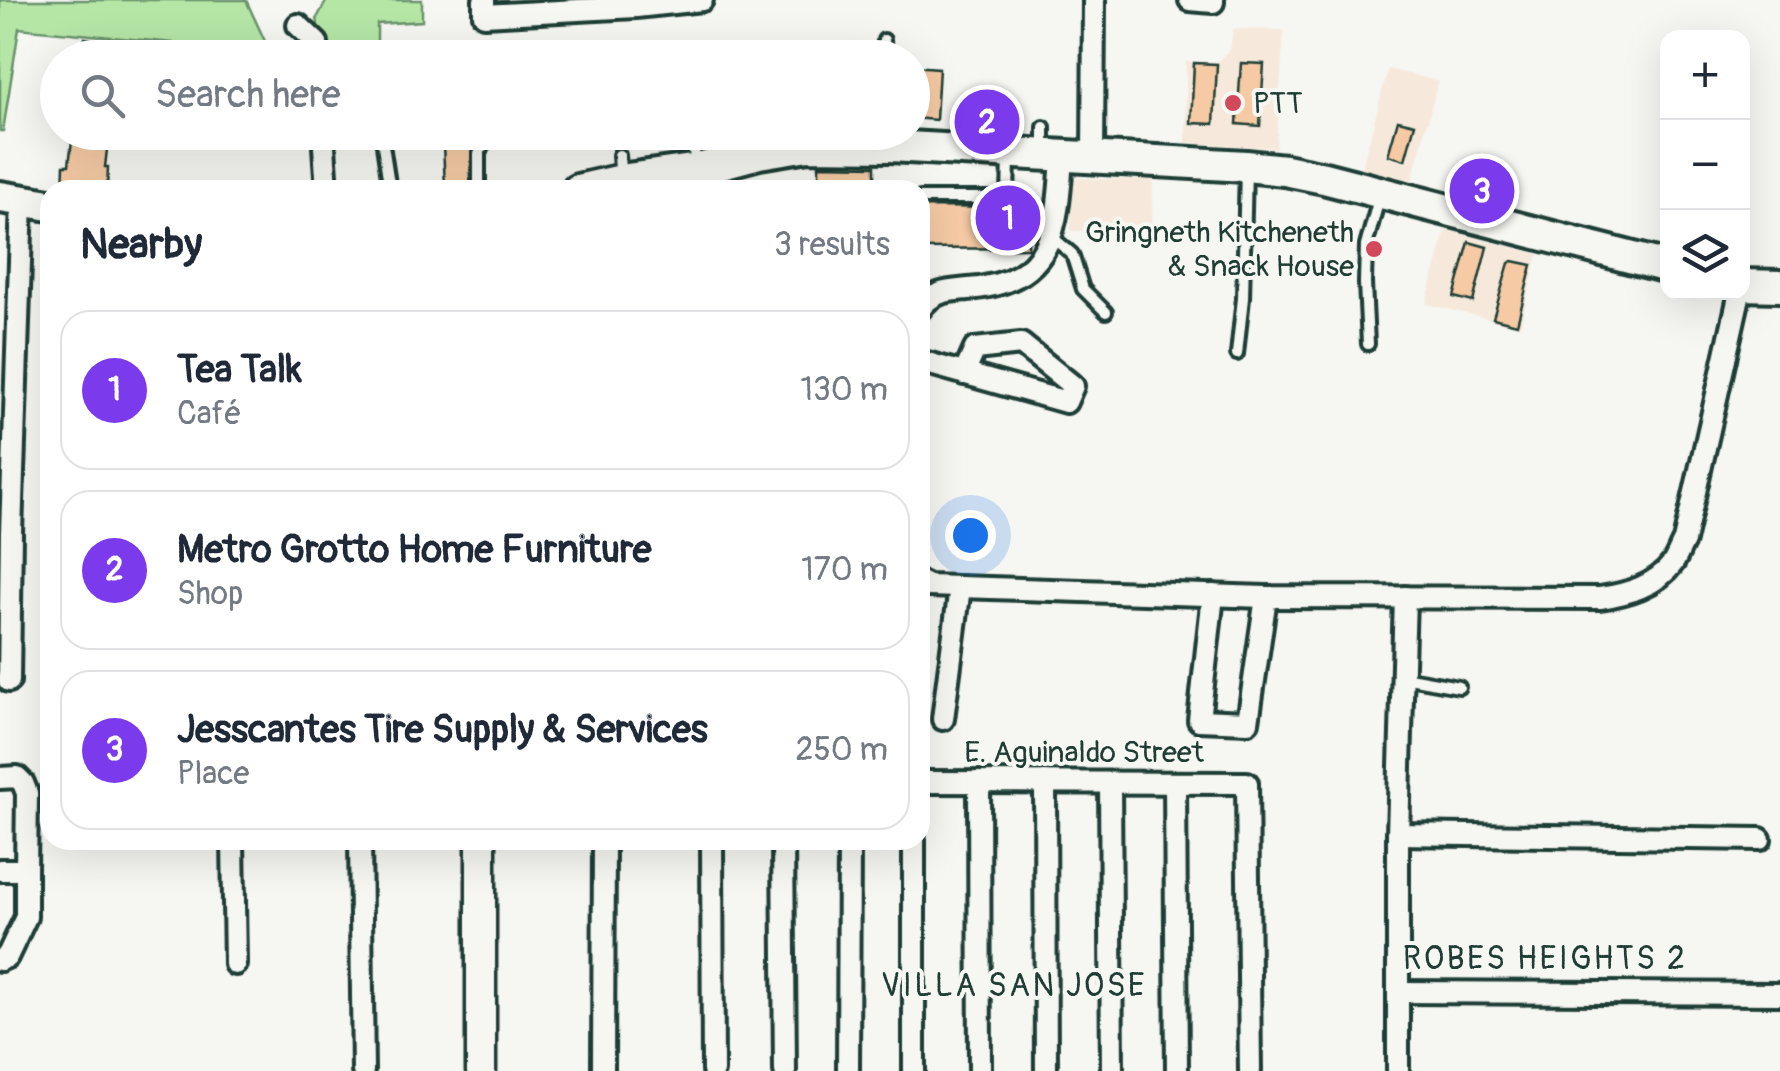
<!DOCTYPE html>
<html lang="en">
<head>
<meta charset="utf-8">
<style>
  :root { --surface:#fff; --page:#f2f2f3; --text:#1f2937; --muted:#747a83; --line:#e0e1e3; --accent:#7c3aed }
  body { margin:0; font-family:Pangolin,sans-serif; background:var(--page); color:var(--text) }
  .controls { position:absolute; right:30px; top:30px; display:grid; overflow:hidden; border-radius:20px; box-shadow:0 10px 40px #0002 }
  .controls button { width:90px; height:90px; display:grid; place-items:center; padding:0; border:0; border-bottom:2px solid var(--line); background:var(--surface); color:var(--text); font:50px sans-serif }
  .you { position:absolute; left:970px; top:535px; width:35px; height:35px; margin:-25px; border:8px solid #fff; border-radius:50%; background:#1a73e8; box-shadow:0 0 0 15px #1a73e833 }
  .badge { display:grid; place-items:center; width:65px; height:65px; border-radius:50%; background:var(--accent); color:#fff; font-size:32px; font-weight:700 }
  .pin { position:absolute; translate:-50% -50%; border:5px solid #fff; box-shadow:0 2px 10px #0006 }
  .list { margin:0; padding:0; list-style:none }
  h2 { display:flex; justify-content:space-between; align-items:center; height:130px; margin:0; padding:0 40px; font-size:42px }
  h2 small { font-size:32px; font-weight:400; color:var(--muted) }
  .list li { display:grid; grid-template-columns:65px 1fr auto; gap:30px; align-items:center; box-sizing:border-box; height:160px; margin:0 20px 20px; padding:0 20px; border:2px solid var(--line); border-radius:30px }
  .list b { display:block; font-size:38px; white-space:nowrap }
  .list p { margin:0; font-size:32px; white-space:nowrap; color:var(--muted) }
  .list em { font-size:32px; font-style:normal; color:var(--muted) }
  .icon { flex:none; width:55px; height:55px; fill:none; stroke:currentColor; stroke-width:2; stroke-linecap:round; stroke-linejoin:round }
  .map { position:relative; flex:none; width:1780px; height:1071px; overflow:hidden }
  .search { position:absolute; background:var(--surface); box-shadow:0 10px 40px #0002; left:40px; top:40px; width:890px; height:110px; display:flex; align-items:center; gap:25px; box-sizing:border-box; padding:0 35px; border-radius:55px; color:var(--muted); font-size:38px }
  .panel { position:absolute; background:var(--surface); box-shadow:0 10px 40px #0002; left:40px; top:180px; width:890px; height:670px; border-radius:30px }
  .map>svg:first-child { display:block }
</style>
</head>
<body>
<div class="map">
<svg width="1780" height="1071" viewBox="0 0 1780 1071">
  <rect width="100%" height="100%" fill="#f6f6f2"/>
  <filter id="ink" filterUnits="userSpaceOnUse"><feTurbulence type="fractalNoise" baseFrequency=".01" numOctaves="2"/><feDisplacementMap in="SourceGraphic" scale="20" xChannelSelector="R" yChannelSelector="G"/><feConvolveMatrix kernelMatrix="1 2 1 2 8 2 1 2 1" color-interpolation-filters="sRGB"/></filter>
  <g filter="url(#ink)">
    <g fill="#f6e9db">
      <polygon points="1233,29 1284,30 1276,148 1186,143 1186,62 1218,62 1230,50"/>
      <polygon points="1388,69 1438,81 1412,181 1362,168"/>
      <polygon points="1072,178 1153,180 1152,233 1071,231"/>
      <polygon points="1446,230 1538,254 1520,326 1426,304"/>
    </g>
    <g fill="#b5e6a6" stroke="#6a926d" stroke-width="2.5">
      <polygon points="0,0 246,0 269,50 269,57 174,57 173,43 19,28 3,131 0,131"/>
      <polygon points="327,0 422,0 422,21 377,24 377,43 351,48 348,57 323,57 317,18"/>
    </g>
    <g fill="#f5caa4" stroke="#1f3d34" stroke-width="2.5">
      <polygon points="85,38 127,44 156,44 156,58 82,58"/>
      <polygon points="1194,63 1217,64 1214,124 1191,123"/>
      <polygon points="1241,63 1264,64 1260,126 1237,124"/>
      <polygon points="912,66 939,68 936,120 912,118"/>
      <polygon points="1398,120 1415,124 1405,160 1388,155"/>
      <polygon points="73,132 109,132 105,167 108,167 107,190 63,190 64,165 69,165"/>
      <polygon points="472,143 470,186 445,187 443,144"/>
      <polygon points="819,165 875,166 875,190 819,190"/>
      <polygon points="1467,176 1499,181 1494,203 1467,196"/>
      <polygon points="920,207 1029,208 1028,248 920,249"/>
      <polygon points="1469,242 1487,247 1473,302 1454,297"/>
      <polygon points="1513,261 1532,265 1517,324 1493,318 1509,263"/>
    </g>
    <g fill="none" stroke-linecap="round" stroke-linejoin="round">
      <defs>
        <g id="lane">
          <polyline points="884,40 885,58"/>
          <polyline points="1044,127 1044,153"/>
          <polyline points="381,132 390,190"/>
          <polyline points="691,140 698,168"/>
          <polyline points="619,155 620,170 625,176"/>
          <polyline points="479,190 479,154 488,132"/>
          <polyline points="920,198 1008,198 1009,157"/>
          <polyline points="1052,237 1072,254 1083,289 1106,312"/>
          <polyline points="1368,344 1365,283 1366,246 1380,195"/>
          <polyline points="1237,354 1243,298 1246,167"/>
          <polyline points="1403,677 1459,687"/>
        </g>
        <g id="street">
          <polyline points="484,0 484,15 636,7 702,0"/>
          <polyline points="1190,0 1213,2 1213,0"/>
          <polyline points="298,25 317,43 318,58"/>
          <polyline points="323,132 327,190"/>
          <polyline points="1093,157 1094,0"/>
          <path d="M920,309C933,291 947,291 968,289C1054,283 1058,227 1062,155"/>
          <polyline points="920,361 1066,402 1073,386 1021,344 975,349 964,374"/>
          <path d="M920,582L928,586L1266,597L1600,598C1627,594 1656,586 1673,563C1677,557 1680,548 1684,541L1740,292"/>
          <polyline points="1213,595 1199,720 1248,722 1266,597"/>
          <polyline points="9,681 11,533 22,201"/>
          <polyline points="943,719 960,587"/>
          <polyline points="0,778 17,777 23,783 27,793 26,870 0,870"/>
          <polyline points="920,782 1247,783 1250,1071"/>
          <polyline points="979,782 980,1071"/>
          <polyline points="1045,782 1046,1071"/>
          <polyline points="1110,783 1112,1071"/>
          <polyline points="1175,783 1177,1071"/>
          <polyline points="1398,834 1760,839"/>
          <polyline points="233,840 235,964"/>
          <polyline points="360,840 363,1071"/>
          <polyline points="712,840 713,1071"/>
          <polyline points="783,840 785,1071"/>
          <polyline points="914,840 914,1071"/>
          <polyline points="0,960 7,957 26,917 26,870"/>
          <polyline points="1398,992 1780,994"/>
          <polyline points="603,1071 604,840"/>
          <polyline points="848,1071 849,840"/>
          <polyline points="1398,1071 1398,834 1405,597"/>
        </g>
        <polyline id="secondary" points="481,840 481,1071"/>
        <g id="primary">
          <polyline points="578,190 627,179 699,169 759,153 808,145 890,146 1246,166 1285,170 1324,178 1668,267"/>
          <polyline points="0,197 50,205"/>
          <polyline points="1742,285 1780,286"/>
        </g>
      </defs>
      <use href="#lane" stroke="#1f3d34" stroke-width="18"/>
      <use href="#street" stroke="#1f3d34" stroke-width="28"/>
      <use href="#secondary" stroke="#1f3d34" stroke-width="35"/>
      <use href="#primary" stroke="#1f3d34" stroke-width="38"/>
      <use href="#lane" stroke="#f6f6f2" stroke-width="10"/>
      <use href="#street" stroke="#f6f6f2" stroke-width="20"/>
      <use href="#secondary" stroke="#f6f6f2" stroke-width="28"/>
      <use href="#primary" stroke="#f6f6f2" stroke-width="30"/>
    </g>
  </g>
  <g fill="#d1495b" stroke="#f6f6f2" stroke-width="4">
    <circle cx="1233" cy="103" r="10"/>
    <circle cx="1374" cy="249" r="10"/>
  </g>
  <g text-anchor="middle" stroke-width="8" stroke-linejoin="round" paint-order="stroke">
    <g font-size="30" fill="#1f3d34" stroke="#f6f6f2" text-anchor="start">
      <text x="1253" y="113">PTT</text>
      <text x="1354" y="242" text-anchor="end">Gringneth Kitcheneth<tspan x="1354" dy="34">&amp; Snack House</tspan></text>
    </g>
    <g font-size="30" fill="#1f3d34" stroke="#f6f6f2">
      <text x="1084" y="762">E. Aguinaldo Street</text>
    </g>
    <g font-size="32" letter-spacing="2.5" fill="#1f3d34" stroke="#f6f6f2">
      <text x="1545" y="969">ROBES HEIGHTS 2</text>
      <text x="1014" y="996">VILLA SAN JOSE</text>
    </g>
  </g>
</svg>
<div class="controls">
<button>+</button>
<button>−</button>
<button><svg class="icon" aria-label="layers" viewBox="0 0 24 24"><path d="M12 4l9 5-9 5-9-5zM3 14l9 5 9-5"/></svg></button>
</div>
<div class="you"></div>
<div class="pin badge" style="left:1008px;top:218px">1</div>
<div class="pin badge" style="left:987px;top:122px">2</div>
<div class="pin badge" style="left:1482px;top:191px">3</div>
<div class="search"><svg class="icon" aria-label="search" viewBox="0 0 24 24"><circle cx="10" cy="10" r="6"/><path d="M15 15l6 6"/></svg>Search here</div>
<section class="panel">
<h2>Nearby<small>3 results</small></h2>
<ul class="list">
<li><span class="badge">1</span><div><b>Tea Talk</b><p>Café</p></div><em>130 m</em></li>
<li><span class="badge">2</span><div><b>Metro Grotto Home Furniture</b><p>Shop</p></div><em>170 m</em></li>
<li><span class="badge">3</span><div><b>Jesscantes Tire Supply &amp; Services</b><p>Place</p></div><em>250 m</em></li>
</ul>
</section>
</div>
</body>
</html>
